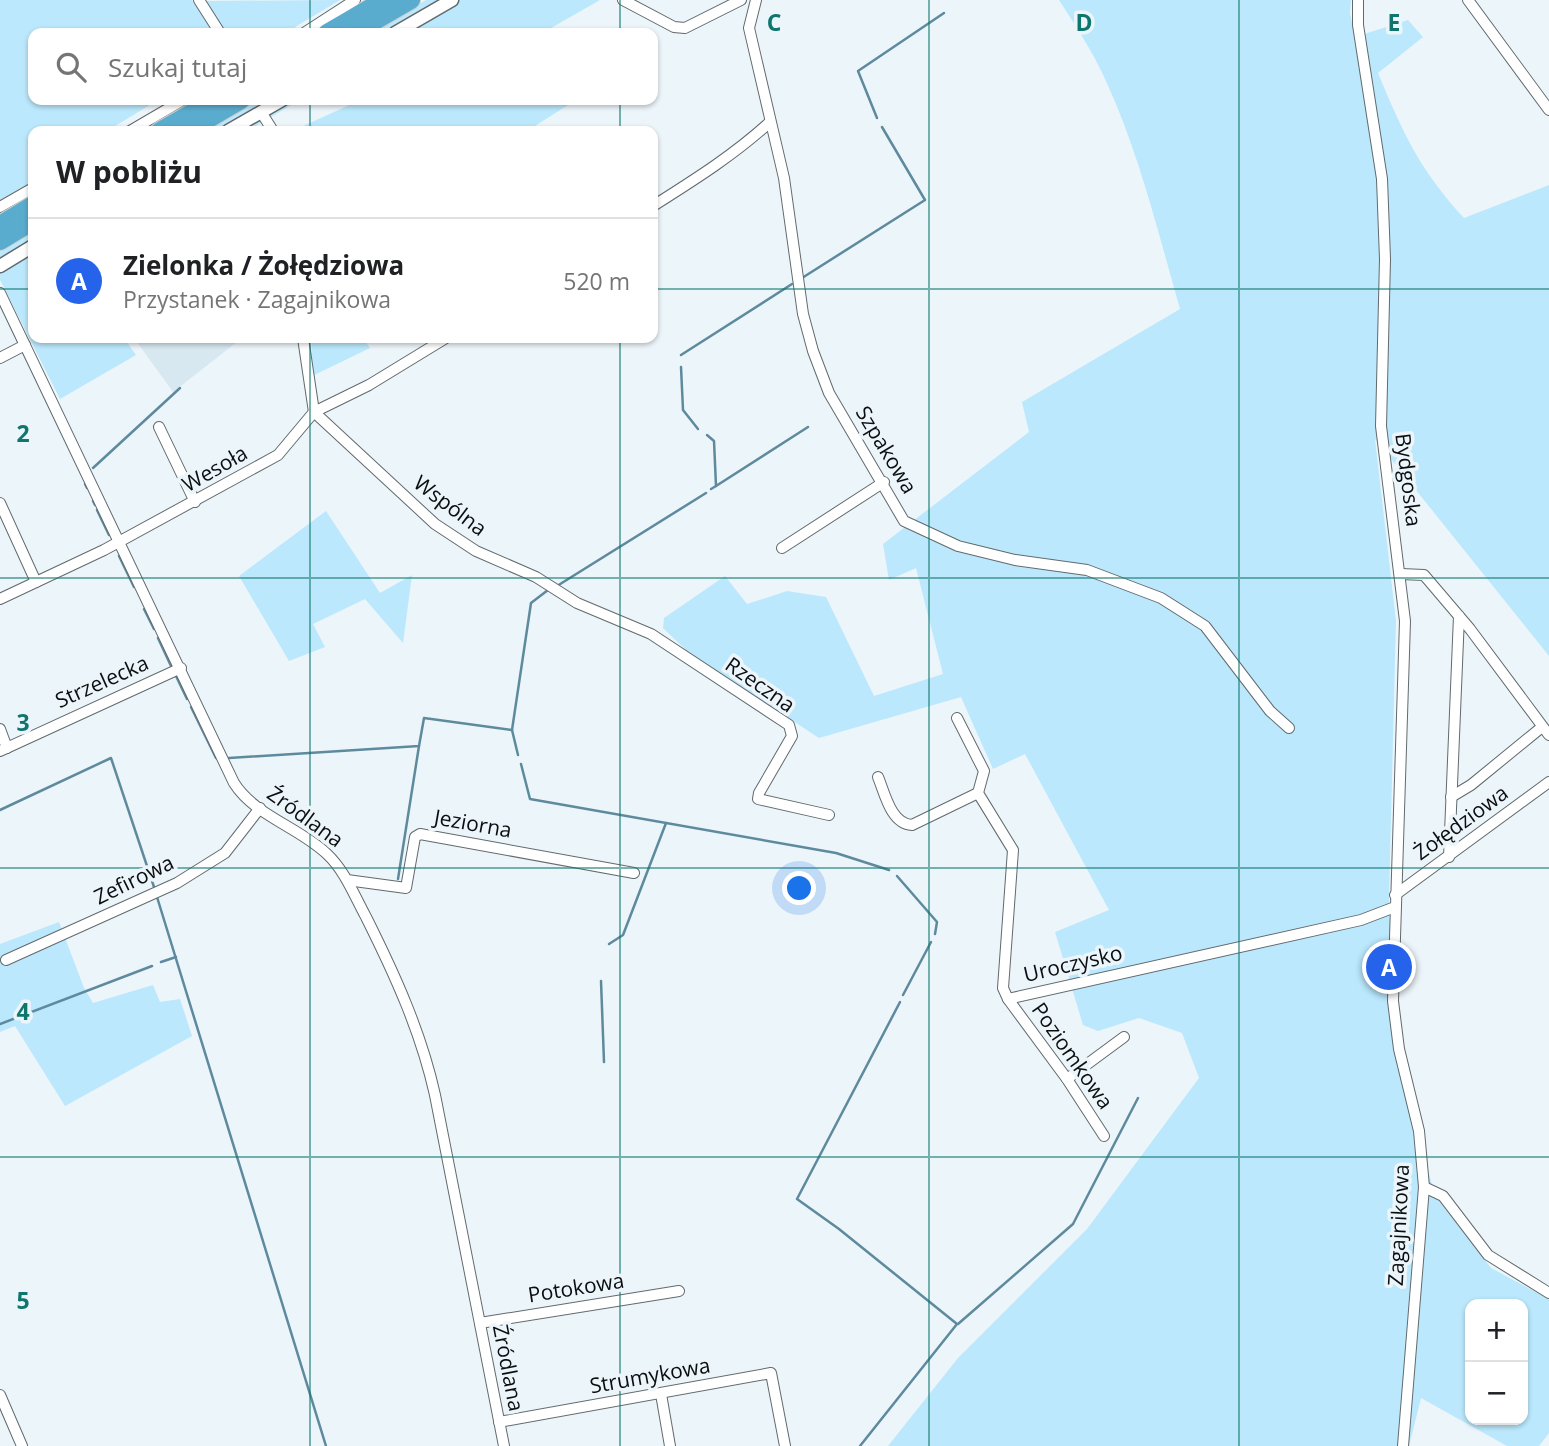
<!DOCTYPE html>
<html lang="pl">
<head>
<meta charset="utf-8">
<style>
  :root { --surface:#fff; --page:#f2f2f2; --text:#202124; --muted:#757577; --line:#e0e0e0; --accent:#2563eb }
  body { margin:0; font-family:"Open Sans",sans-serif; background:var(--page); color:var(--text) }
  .controls { position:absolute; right:21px; bottom:21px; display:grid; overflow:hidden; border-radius:14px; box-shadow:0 2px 5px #0004 }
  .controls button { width:63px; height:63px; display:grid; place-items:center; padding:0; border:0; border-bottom:2px solid var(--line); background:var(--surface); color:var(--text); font:35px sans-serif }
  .you { position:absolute; left:800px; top:889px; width:24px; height:24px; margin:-18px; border:5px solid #fff; border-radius:50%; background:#1a73e8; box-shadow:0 0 0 10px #1a73e833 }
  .badge { display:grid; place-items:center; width:46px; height:46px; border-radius:50%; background:var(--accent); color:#fff; font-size:23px; font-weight:700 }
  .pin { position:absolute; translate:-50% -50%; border:4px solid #fff; box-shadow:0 2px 7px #0006 }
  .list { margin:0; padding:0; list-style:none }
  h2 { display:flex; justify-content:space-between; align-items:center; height:91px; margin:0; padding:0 28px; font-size:30px }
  h2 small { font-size:23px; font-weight:400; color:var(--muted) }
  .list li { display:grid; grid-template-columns:46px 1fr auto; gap:21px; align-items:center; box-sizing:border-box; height:126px; padding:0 28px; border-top:2px solid var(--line) }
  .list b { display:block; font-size:26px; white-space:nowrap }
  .list p { margin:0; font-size:23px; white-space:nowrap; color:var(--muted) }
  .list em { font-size:23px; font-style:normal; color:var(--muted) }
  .icon { flex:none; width:38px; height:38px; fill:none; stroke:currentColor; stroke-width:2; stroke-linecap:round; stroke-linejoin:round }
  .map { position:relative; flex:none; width:1549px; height:1446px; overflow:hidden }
  .search { position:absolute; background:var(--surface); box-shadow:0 2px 5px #0004; left:28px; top:28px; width:630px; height:77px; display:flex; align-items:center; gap:18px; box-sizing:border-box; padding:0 24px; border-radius:14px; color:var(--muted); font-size:26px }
  .panel { position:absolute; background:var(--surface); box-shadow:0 2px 5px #0004; left:28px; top:126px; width:630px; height:217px; border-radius:14px }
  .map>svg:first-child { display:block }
</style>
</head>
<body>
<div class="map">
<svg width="1549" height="1446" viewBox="0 0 1549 1446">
  <rect width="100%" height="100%" fill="#ecf5fa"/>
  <polygon fill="#d7e8f0" points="134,338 242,338 173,392"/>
  <g fill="#bbe8fc" fill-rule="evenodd">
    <polygon points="0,0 192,0 214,33 33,33 33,100 158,100 107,131 33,131 33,181 0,201"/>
    <polygon points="340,0 295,27 298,32 295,33 224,33 205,1"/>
    <polygon points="426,0 600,0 551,28 555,33 369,33"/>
    <path d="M1059,0H1351L1350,13L1355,37L1408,20L1423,37L1378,73C1403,133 1419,169 1464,218L1549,185V656L1375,439L1396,621L1389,898L1395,1048L1435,1196L1491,1268L1549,1299V1433L1539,1446H1507L1421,1398L1409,1446H888L958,1358L1087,1229L1199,1078L1182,1033L1139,1018L1098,1031L1083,1025L1055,932L1109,910L1025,754L993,769L961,697L819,738L687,651L663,628L664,618L725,576L747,604L787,591L826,597L874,696L943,674L916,568L889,580L883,544L1029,432L1022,402L1180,309C1158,232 1139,152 1105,79C1093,52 1075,25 1059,0ZM1470,1304H1523V1420H1470Z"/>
    <polygon points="255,100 300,100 247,131 200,131"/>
    <polygon points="354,100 576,100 527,131 292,131 354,103"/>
    <polygon points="33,229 33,338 124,338 136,355 60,399 0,280 0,249"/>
    <polygon points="312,338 363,338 370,348 310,377"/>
    <polygon points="326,511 380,593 412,575 403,643 365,599 313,624 325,647 289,661 239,576"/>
    <polygon points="59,922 84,988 93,1003 153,985 160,1002 180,999 192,1036 65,1106 15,1026 0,1032 0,944"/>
  </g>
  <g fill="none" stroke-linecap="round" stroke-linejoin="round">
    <g stroke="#5e8a9e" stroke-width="2.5">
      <polyline points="877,118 858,71 944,13"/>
      <polyline points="802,278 925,200 882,127"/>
      <polyline points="681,355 792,284"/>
      <polyline points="681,367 683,410 698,429"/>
      <polyline points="707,435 714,441 716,486 711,489"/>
      <polyline points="93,468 180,388"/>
      <polyline points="85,484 87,488"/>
      <polyline points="716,486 808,427"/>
      <polyline points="93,501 95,505"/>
      <polyline points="97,510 109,535"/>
      <polyline points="119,556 134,587"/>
      <polyline points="557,586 706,493"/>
      <polyline points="144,609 154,629"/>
      <polyline points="158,638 171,666"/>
      <polyline points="176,676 187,699"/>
      <polyline points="191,707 216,758"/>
      <polyline points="518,755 512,730 531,603 548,590"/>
      <polyline points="229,758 419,746 424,718 512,730"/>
      <polyline points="521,764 530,799 836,853 889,870"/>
      <polyline points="0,810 111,758 154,887"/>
      <polyline points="897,876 937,922 935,934"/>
      <polyline points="398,879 419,746"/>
      <polyline points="157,897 326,1446"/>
      <polyline points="609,944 623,935 666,823"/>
      <polyline points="161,962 176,957"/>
      <polyline points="601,981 604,1062"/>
      <polyline points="903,995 931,942"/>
      <polyline points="0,1024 152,966"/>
      <polyline points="958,1324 1073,1224 1138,1098"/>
      <polyline points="860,1446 957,1324 839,1229 797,1199 900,1002"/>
    </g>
    <defs>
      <g id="street">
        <polyline points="199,0 220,33"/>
        <polyline points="623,0 674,27 685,28 741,0"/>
        <polyline points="756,0 749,28 784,178 803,314 813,351 829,393 904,521 958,546 1015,560 1087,570 1161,598 1205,626 1270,711 1289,728"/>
        <polyline points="1358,0 1358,25 1382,179 1385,259 1381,426 1405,621 1393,1001 1399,1049 1419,1131 1424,1187 1403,1446"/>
        <polyline points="1468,0 1549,110"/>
        <polyline points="304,33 355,0"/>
        <polyline points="261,112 273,131"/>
        <polyline points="130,131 183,100"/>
        <path d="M653,206C694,180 734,155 770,122"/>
        <polyline points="0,207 33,188"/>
        <path d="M0,293L234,783C255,816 299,827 327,854C345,871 354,895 366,917C395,975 421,1032 435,1095L504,1446"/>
        <polyline points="303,338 314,412 435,524 476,551 536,577 577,603 651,634 789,725 792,736 759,793 758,799 829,815"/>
        <polyline points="0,358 25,345"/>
        <polyline points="159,427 195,502"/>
        <polyline points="0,503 36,582"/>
        <polyline points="782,548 884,482"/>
        <polyline points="1401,574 1424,575 1470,629 1549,735"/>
        <polyline points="0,599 104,550 278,455 314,412 369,385 446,338"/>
        <polyline points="957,718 984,771 978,793 1013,850 1003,988 1008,999 1361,920 1395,907"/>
        <polyline points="0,729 7,748"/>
        <polyline points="0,751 181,668"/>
        <path d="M878,777C885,794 891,824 912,825L978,793"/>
        <polyline points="1451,797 1471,785 1542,727"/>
        <polyline points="1449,857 1459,616"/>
        <polyline points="347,880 406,888 415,837 420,834 634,873"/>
        <polyline points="1395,895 1549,782"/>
        <polyline points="6,960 177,883 225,853 260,808"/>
        <polyline points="1008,999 1067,1079 1104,1136"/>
        <polyline points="1067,1079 1124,1037"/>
        <polyline points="1424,1187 1443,1196 1488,1255 1549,1293"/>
        <polyline points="480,1323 679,1291"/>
        <polyline points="661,1394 670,1446"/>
        <polyline points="0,1395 22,1446"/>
        <polyline points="499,1422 771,1373 785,1446"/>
      </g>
      <g id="secondary">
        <polyline points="395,33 452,0"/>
        <polyline points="228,131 282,100"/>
        <polyline points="0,266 33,246"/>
      </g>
      <g id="highway">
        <polyline points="327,33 384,0"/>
        <polyline points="354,33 411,0"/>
        <polyline points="160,131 214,100"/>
        <polyline points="188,131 241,100"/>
        <polyline points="0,225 33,205"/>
        <polyline points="0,241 33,221"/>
      </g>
    </defs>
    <use href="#street" stroke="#626a6d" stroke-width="12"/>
    <use href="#secondary" stroke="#626a6d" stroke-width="15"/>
    <use href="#highway" stroke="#cecfcf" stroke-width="20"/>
    <use href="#street" stroke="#fff" stroke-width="10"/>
    <use href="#secondary" stroke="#fff" stroke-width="12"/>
    <use href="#highway" stroke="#5aacce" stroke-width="18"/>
  </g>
  <path fill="none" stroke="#0f766e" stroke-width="2" stroke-opacity="0.55" d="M310,0V33M620,0V33M929,0V1446M1239,0V1446M310,100V131M620,100V131M0,289H33M653,289H1549M310,338V1446M620,338V1446M0,578H1549M0,868H1549M0,1157H1549"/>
  <g text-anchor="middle" stroke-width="7" stroke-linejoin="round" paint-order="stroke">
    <g font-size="21" fill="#0b0e10" stroke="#ecf5fa">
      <text transform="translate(886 450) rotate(59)" y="7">Szpakowa</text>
      <text transform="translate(215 469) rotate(-30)" y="7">Wesoła</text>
      <text transform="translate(1408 480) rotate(83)" y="7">Bydgoska</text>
      <text transform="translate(450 506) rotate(37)" y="7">Wspólna</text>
      <text transform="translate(102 682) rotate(-24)" y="7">Strzelecka</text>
      <text transform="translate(760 685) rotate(35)" y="7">Rzeczna</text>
      <text transform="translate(305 817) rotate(36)" y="7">Źródlana</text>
      <text transform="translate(1461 823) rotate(-36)" y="7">Żołędziowa</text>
      <text transform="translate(473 824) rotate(10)" y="7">Jeziorna</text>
      <text transform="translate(134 880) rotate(-26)" y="7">Zefirowa</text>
      <text transform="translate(1073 964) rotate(-13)" y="7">Uroczysko</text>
      <text transform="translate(1072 1056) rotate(55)" y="7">Poziomkowa</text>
      <text transform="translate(1399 1225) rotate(-87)" y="7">Zagajnikowa</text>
      <text transform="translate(576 1288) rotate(-9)" y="7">Potokowa</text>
      <text transform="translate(508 1368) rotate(79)" y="7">Źródlana</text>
      <text transform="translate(650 1376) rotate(-10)" y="7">Strumykowa</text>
    </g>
  </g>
  <g font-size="23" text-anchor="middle" font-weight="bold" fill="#0f766e" stroke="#ecf5fa" stroke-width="7" stroke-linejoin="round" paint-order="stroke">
    <text x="774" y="31">C</text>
    <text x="1084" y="31">D</text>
    <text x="1394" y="31">E</text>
    <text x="23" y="442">2</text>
    <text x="23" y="731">3</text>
    <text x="23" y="1020">4</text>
    <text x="23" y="1309">5</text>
  </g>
</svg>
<div class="controls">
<button>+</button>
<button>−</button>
</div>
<div class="you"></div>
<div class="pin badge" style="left:1389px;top:967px">A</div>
<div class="search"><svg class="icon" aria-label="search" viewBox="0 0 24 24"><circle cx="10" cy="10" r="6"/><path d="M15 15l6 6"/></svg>Szukaj tutaj</div>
<section class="panel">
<h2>W pobliżu<small></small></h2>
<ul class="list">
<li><span class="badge">A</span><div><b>Zielonka / Żołędziowa</b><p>Przystanek · Zagajnikowa</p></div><em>520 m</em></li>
</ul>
</section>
</div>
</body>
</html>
